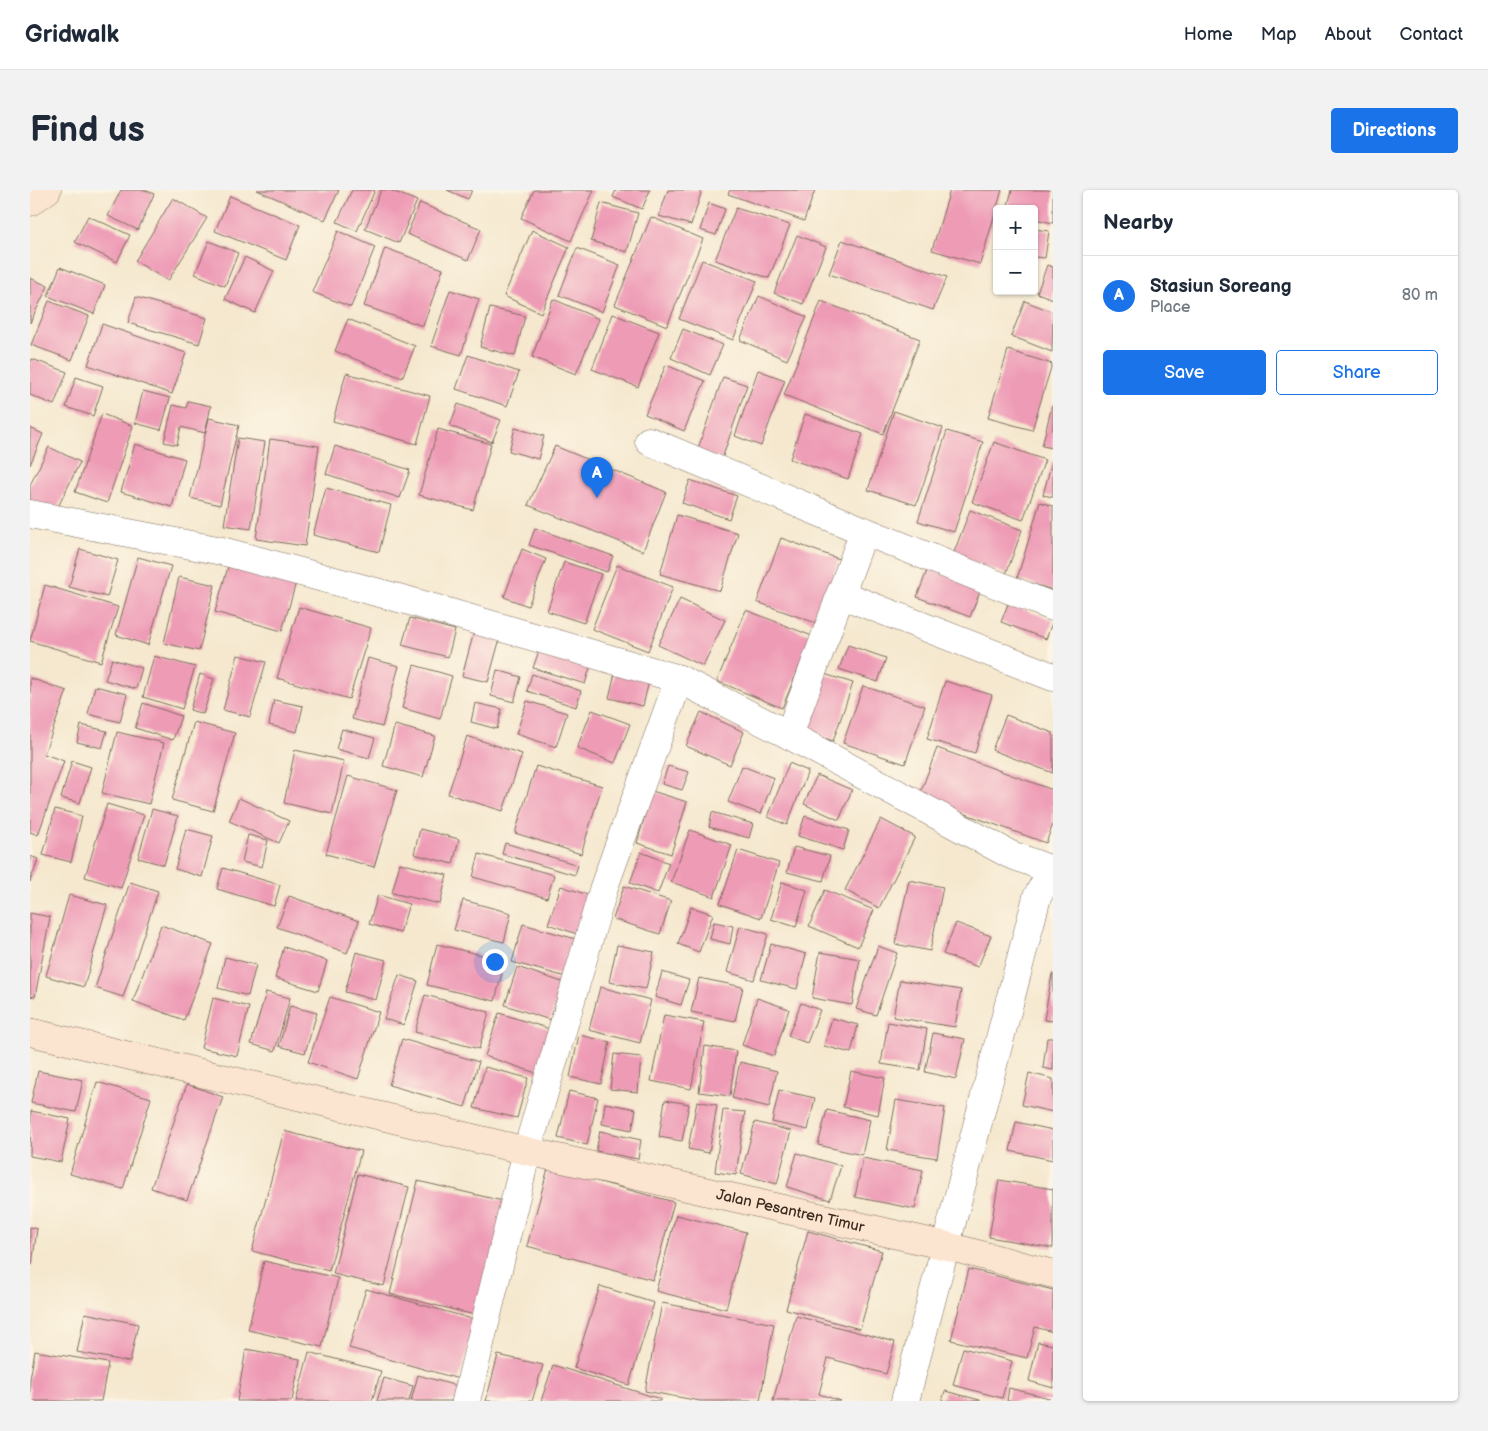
<!DOCTYPE html>
<html lang="en">
<head>
<meta charset="utf-8">
<style>
  :root { --surface:#fff; --page:#f2f2f3; --text:#1f2937; --muted:#747a83; --line:#e0e1e3; --accent:#1a73e8 }
  body { margin:0; font-family:"Balsamiq Sans",sans-serif; background:var(--page); color:var(--text) }
  .controls { position:absolute; right:15px; top:15px; display:grid; overflow:hidden; border-radius:5px; box-shadow:0 1px 4px #0004 }
  .controls button { width:45px; height:45px; display:grid; place-items:center; padding:0; border:0; border-bottom:1px solid var(--line); background:var(--surface); color:var(--text); font:25px sans-serif }
  .you { position:absolute; left:464px; top:771px; width:18px; height:18px; margin:-12px; border:4px solid #fff; border-radius:50%; background:#1a73e8; box-shadow:0 0 0 8px #1a73e833 }
  .badge { display:grid; place-items:center; width:32px; height:32px; border-radius:50%; background:var(--accent); color:#fff; font-size:16px; font-weight:700 }
  .pin { position:absolute; translate:-50% -41px; filter:drop-shadow(0 1px 2px #0008) }
  .pin::after { content:''; position:absolute; top:26px; width:18px; height:15px; background:inherit; clip-path:polygon(0 0,100% 0,50% 100%) }
  .list { margin:0; padding:0; list-style:none }
  h2 { display:flex; justify-content:space-between; align-items:center; height:65px; margin:0; padding:0 20px; font-size:21px }
  h2 small { font-size:16px; font-weight:400; color:var(--muted) }
  .list li { display:grid; grid-template-columns:32px 1fr auto; gap:15px; align-items:center; box-sizing:border-box; height:80px; padding:0 20px; border-top:1px solid var(--line) }
  .list b { display:block; font-size:19px; white-space:nowrap }
  .list p { margin:0; font-size:16px; white-space:nowrap; color:var(--muted) }
  .list em { font-size:16px; font-style:normal; color:var(--muted) }
  .actions { display:flex; gap:10px; padding:15px 20px }
  .actions a { flex:1; padding:11px 0; border:1px solid var(--accent); border-radius:5px; text-align:center; font-size:18px; color:var(--accent) }
  .actions .main { background:var(--accent); color:#fff }
  .map { position:relative; flex:none; width:1023px; height:1211px; overflow:hidden; border-radius:5px }
  header { display:flex; align-items:center; gap:30px; box-sizing:border-box; height:70px; padding:0 25px; background:var(--surface); border-bottom:1px solid var(--line) }
  header strong { font-size:24px }
  nav { display:flex; gap:28px; margin-inline-start:auto; font-size:18px }
  .intro { display:flex; align-items:center; justify-content:space-between; box-sizing:border-box; height:120px; padding:0 30px }
  h1 { margin:0; font-size:35px }
  .button { padding:12px 22px; border-radius:5px; background:var(--accent); color:#fff; font-size:18px; font-weight:700 }
  main { display:flex; gap:30px; padding:0 30px }
  aside { flex:1; background:var(--surface); border-radius:5px; box-shadow:0 1px 4px #0004 }
  .map>svg:first-child { display:block }
</style>
</head>
<body>
<header>
<strong>Gridwalk</strong>
<nav><a>Home</a><a>Map</a><a>About</a><a>Contact</a></nav>
</header>
<div class="intro"><h1>Find us</h1><a class="button">Directions</a></div>
<main>
<div class="map">
<svg width="1023" height="1211" viewBox="0 0 1023 1211">
  <rect width="100%" height="100%" fill="#fcf5e5"/>
  <filter id="ink" filterUnits="userSpaceOnUse"><feTurbulence type="fractalNoise" baseFrequency=".02" numOctaves="2"/><feDisplacementMap in="SourceGraphic" scale="10" xChannelSelector="R" yChannelSelector="G"/><feConvolveMatrix kernelMatrix="1 2 1 2 8 2 1 2 1" color-interpolation-filters="sRGB"/></filter>
  <filter id="wash" filterUnits="userSpaceOnUse"><feTurbulence type="fractalNoise" baseFrequency=".0096" numOctaves="4" result="noise"/><feDisplacementMap in="SourceGraphic" scale="20" xChannelSelector="R" yChannelSelector="G"/><feGaussianBlur stdDeviation="1.12" result="paint"/><feColorMatrix in="noise" values="0 0 0 0 0 0 0 0 0 0 0 0 0 0 0 0 0 1.4 0 .05"/><feComposite in="paint" operator="in"/></filter>
  <g filter="url(#wash)">
    <rect width="100%" height="100%" fill="#f5e8cf"/>
    <g id="blocks">
      <g fill="#ee9bb6">
        <polygon points="91,0 115,0 124,4 108,40 78,26"/>
        <polygon points="227,0 309,0 295,30"/>
        <polygon points="322,0 345,0 327,41 307,32"/>
        <polygon points="351,0 360,0 387,11 369,53 335,39"/>
        <polygon points="417,0 442,0 438,9"/>
        <polygon points="504,0 564,0 541,51 491,28"/>
        <polygon points="586,0 620,0 612,19 583,7"/>
        <polygon points="638,0 672,0 661,35 629,26"/>
        <polygon points="700,0 785,0 774,31 698,4"/>
        <polygon points="920,0 972,0 950,74 902,60"/>
        <polygon points="982,0 1023,0 1023,33 1004,29 1004,19 977,19"/>
        <polygon points="200,6 270,35 256,70 185,41"/>
        <polygon points="143,8 177,28 138,91 105,71"/>
        <polygon points="390,13 451,39 438,70 377,44"/>
        <polygon points="571,13 608,23 597,62 561,51"/>
        <polygon points="679,13 695,19 686,45 670,40"/>
        <polygon points="706,18 760,35 739,88 685,70"/>
        <polygon points="58,26 100,45 87,72 45,52"/>
        <polygon points="621,27 673,49 637,136 585,115"/>
        <polygon points="1004,39 1019,41 1015,68 1004,67"/>
        <polygon points="502,40 539,57 511,123 474,106"/>
        <polygon points="308,41 345,57 321,117 282,102"/>
        <polygon points="767,45 796,57 773,114 744,103"/>
        <polygon points="812,50 917,87 903,120 799,84"/>
        <polygon points="179,51 208,63 195,96 165,84"/>
        <polygon points="355,58 413,79 393,136 334,116"/>
        <polygon points="547,58 590,75 572,122 529,105"/>
        <polygon points="215,67 244,81 225,123 195,109"/>
        <polygon points="672,70 727,91 703,150 649,129"/>
        <polygon points="1017,75 1023,77 1023,109 1007,103"/>
        <polygon points="30,77 75,95 64,124 18,106"/>
        <polygon points="0,88 18,96 0,133"/>
        <polygon points="420,100 449,109 431,165 401,156"/>
        <polygon points="729,106 777,127 757,170 710,150"/>
        <polygon points="106,107 177,128 169,154 98,133"/>
        <polygon points="523,109 569,129 546,184 502,167"/>
        <polygon points="19,111 59,126 42,170 1,155"/>
        <polygon points="791,111 890,149 853,244 754,205"/>
        <polygon points="995,111 1023,122 1022,162 981,146"/>
        <polygon points="460,118 495,126 485,166 450,157"/>
        <polygon points="583,124 629,142 608,197 562,179"/>
        <polygon points="318,129 385,156 372,188 305,161"/>
        <polygon points="72,134 156,163 142,204 58,175"/>
        <polygon points="653,139 693,155 680,185 641,168"/>
        <polygon points="978,160 1022,174 1002,240 958,228"/>
        <polygon points="438,165 489,182 477,216 426,199"/>
        <polygon points="2,169 37,182 24,215 0,205 0,173"/>
        <polygon points="636,175 675,191 654,241 615,224"/>
        <polygon points="728,180 755,190 731,256 705,246"/>
        <polygon points="316,183 400,206 387,254 303,231"/>
        <polygon points="46,187 73,196 63,226 36,217"/>
        <polygon points="693,187 717,195 692,269 667,261"/>
        <polygon points="113,201 140,208 131,240 105,233"/>
        <polygon points="158,211 181,216 175,243 151,237 147,255 134,252 143,215 156,218"/>
        <polygon points="428,214 471,230 462,252 420,236"/>
        <polygon points="1022,215 1023,215 1023,258 1012,256"/>
        <polygon points="864,221 913,238 886,315 838,300"/>
        <polygon points="72,224 103,236 77,313 45,302"/>
        <polygon points="775,224 833,244 818,289 760,269"/>
        <polygon points="179,228 209,235 190,315 160,308"/>
        <polygon points="0,238 13,244 0,275"/>
        <polygon points="485,238 514,246 508,269 479,261"/>
        <polygon points="408,239 461,254 443,320 389,305"/>
        <polygon points="917,241 953,252 924,342 888,331"/>
        <polygon points="208,248 235,252 221,339 194,335"/>
        <polygon points="240,249 289,256 275,356 226,349"/>
        <polygon points="964,252 1015,270 993,330 942,312"/>
        <polygon points="105,254 155,269 142,317 91,302"/>
        <polygon points="305,256 380,280 370,308 296,284"/>
        <polygon points="525,256 636,302 613,361 498,315"/>
        <polygon points="19,257 50,272 25,323 0,310 0,295"/>
        <polygon points="1022,271 1023,271 1023,307 1013,305"/>
        <polygon points="660,290 707,306 699,329 652,313"/>
        <polygon points="296,298 361,315 349,362 283,345"/>
        <polygon points="1010,312 1023,316 1023,400 987,389"/>
        <polygon points="940,320 992,340 976,384 923,365"/>
        <polygon points="647,325 708,343 690,401 630,384"/>
        <polygon points="505,338 583,366 577,382 499,355"/>
        <polygon points="751,348 809,369 786,433 727,412"/>
        <polygon points="50,359 88,370 77,407 39,397"/>
        <polygon points="492,359 516,369 498,416 474,407"/>
        <polygon points="108,367 141,376 118,455 86,445"/>
        <polygon points="200,370 267,389 252,441 185,422"/>
        <polygon points="534,372 571,384 554,433 517,421"/>
        <polygon points="587,375 643,397 618,461 562,439"/>
        <polygon points="898,378 951,399 940,427 887,407"/>
        <polygon points="149,387 185,395 169,461 134,453"/>
        <polygon points="15,395 88,417 71,472 0,451"/>
        <polygon points="650,409 695,430 673,476 628,455"/>
        <polygon points="978,414 1023,430 1016,449 971,432"/>
        <polygon points="269,417 341,438 319,509 247,488"/>
        <polygon points="716,420 782,446 752,518 687,491"/>
        <polygon points="380,428 425,440 418,467 372,455"/>
        <polygon points="444,442 470,448 458,492 432,486"/>
        <polygon points="511,455 562,471 555,494 503,478"/>
        <polygon points="818,455 856,468 848,492 809,479"/>
        <polygon points="208,465 236,472 220,527 193,520"/>
        <polygon points="124,466 165,477 152,519 113,507"/>
        <polygon points="338,468 369,476 352,537 322,529"/>
        <polygon points="82,469 112,478 106,499 75,490"/>
        <polygon points="384,475 422,486 410,529 372,518"/>
        <polygon points="467,480 491,487 484,512 461,506"/>
        <polygon points="585,483 619,491 613,516 579,508"/>
        <polygon points="170,484 184,489 173,524 160,520"/>
        <polygon points="502,484 551,501 546,517 497,501"/>
        <polygon points="794,484 823,493 803,551 775,542"/>
        <polygon points="0,488 37,501 14,564 34,571 8,645 0,642"/>
        <polygon points="915,491 962,505 945,563 897,549"/>
        <polygon points="65,496 97,504 90,532 58,524"/>
        <polygon points="833,496 895,516 875,574 813,553"/>
        <polygon points="244,510 273,516 267,542 239,535"/>
        <polygon points="497,511 537,523 526,557 486,544"/>
        <polygon points="113,513 151,526 143,550 105,538"/>
        <polygon points="445,513 472,519 467,539 441,532"/>
        <polygon points="562,520 600,534 585,573 547,558"/>
        <polygon points="671,522 714,542 700,575 656,556"/>
        <polygon points="976,525 1023,543 1023,583 962,560"/>
        <polygon points="164,532 205,543 183,621 142,610"/>
        <polygon points="51,535 77,541 72,558 47,552"/>
        <polygon points="365,535 405,546 393,587 353,576"/>
        <polygon points="312,539 345,548 339,568 306,559"/>
        <polygon points="87,542 134,553 119,614 72,603"/>
        <polygon points="437,546 492,564 473,621 418,604"/>
        <polygon points="907,558 1023,600 1023,634 1016,653 889,607"/>
        <polygon points="265,560 314,571 302,624 254,613"/>
        <polygon points="42,571 61,577 50,613 31,608"/>
        <polygon points="759,573 778,581 757,635 738,627"/>
        <polygon points="506,576 572,596 551,664 485,643"/>
        <polygon points="638,576 659,582 652,600 632,594"/>
        <polygon points="712,576 744,588 731,624 698,612"/>
        <polygon points="787,585 822,600 809,630 774,614"/>
        <polygon points="318,586 367,600 344,677 296,664"/>
        <polygon points="622,601 657,612 641,664 607,653"/>
        <polygon points="209,608 259,631 249,653 199,631"/>
        <polygon points="77,614 114,625 91,698 55,687"/>
        <polygon points="25,619 52,626 41,672 13,665"/>
        <polygon points="122,619 148,626 134,675 108,668"/>
        <polygon points="682,622 723,634 719,648 679,637"/>
        <polygon points="775,626 819,640 813,660 768,646"/>
        <polygon points="851,629 885,647 849,718 815,700"/>
        <polygon points="156,639 183,646 172,687 145,679"/>
        <polygon points="390,639 429,649 423,674 384,664"/>
        <polygon points="660,640 702,655 684,707 641,692"/>
        <polygon points="218,645 238,650 232,677 212,672"/>
        <polygon points="475,653 548,675 545,685 472,664"/>
        <polygon points="764,657 800,666 793,691 757,682"/>
        <polygon points="708,660 749,673 731,728 690,714"/>
        <polygon points="611,662 639,673 628,703 600,693"/>
        <polygon points="449,664 524,685 517,708 443,687"/>
        <polygon points="0,666 8,669 0,692"/>
        <polygon points="370,673 417,685 410,714 362,703"/>
        <polygon points="193,678 250,695 244,716 187,699"/>
        <polygon points="879,690 913,697 900,761 865,754"/>
        <polygon points="100,692 128,701 93,807 65,798"/>
        <polygon points="752,692 777,700 766,737 741,729"/>
        <polygon points="531,696 561,706 547,744 518,734"/>
        <polygon points="594,696 641,711 630,744 583,729"/>
        <polygon points="795,700 844,720 828,757 779,736"/>
        <polygon points="39,705 77,715 54,797 16,786"/>
        <polygon points="348,705 379,714 370,743 339,734"/>
        <polygon points="259,706 329,731 317,763 247,737"/>
        <polygon points="433,710 481,723 474,752 424,740"/>
        <polygon points="661,717 683,724 669,762 648,754"/>
        <polygon points="0,723 20,727 5,807 0,806"/>
        <polygon points="684,732 703,736 700,754 680,749"/>
        <polygon points="926,733 961,746 948,777 913,764"/>
        <polygon points="493,734 546,749 536,787 482,772"/>
        <polygon points="131,735 183,754 154,830 103,811"/>
        <polygon points="710,736 738,744 724,790 697,782"/>
        <polygon points="407,754 475,771 465,811 397,795"/>
        <polygon points="741,754 776,764 767,799 731,790"/>
        <polygon points="587,755 624,762 616,799 579,792"/>
        <polygon points="848,756 867,763 846,825 826,819"/>
        <polygon points="254,757 297,771 288,801 245,788"/>
        <polygon points="326,762 356,770 346,810 315,802"/>
        <polygon points="790,762 830,769 822,815 782,808"/>
        <polygon points="195,767 226,775 218,806 188,798"/>
        <polygon points="487,777 532,792 520,830 475,815"/>
        <polygon points="632,782 659,790 651,815 625,807"/>
        <polygon points="1022,784 1023,784 1023,831 1014,830"/>
        <polygon points="369,785 388,791 374,835 354,829"/>
        <polygon points="669,788 713,797 705,831 661,822"/>
        <polygon points="870,790 931,800 925,837 863,827"/>
        <polygon points="570,797 621,810 610,853 559,840"/>
        <polygon points="236,802 260,808 245,861 221,854"/>
        <polygon points="395,805 459,822 449,859 385,842"/>
        <polygon points="300,807 349,822 328,889 278,872"/>
        <polygon points="183,808 219,817 207,866 171,858"/>
        <polygon points="727,808 759,819 744,866 712,855"/>
        <polygon points="771,813 790,820 777,853 758,846"/>
        <polygon points="260,816 287,823 275,863 249,856"/>
        <polygon points="469,823 523,840 509,884 455,866"/>
        <polygon points="634,825 674,832 661,899 621,891"/>
        <polygon points="802,828 828,835 821,863 794,856"/>
        <polygon points="858,832 897,839 890,880 851,874"/>
        <polygon points="903,843 935,849 926,889 895,882"/>
        <polygon points="549,845 580,852 571,894 540,887"/>
        <polygon points="1017,848 1023,848 1023,880 1013,878"/>
        <polygon points="372,849 449,872 435,917 359,895"/>
        <polygon points="675,856 706,861 700,906 669,902"/>
        <polygon points="584,864 611,867 608,902 580,899"/>
        <polygon points="710,872 747,881 739,917 702,908"/>
        <polygon points="455,877 498,888 487,928 444,918"/>
        <polygon points="8,881 53,890 46,922 1,913"/>
        <polygon points="821,881 855,888 848,925 813,917"/>
        <polygon points="999,883 1023,889 1023,922 992,915"/>
        <polygon points="67,892 121,908 93,999 40,984"/>
        <polygon points="157,894 193,907 157,1010 121,998"/>
        <polygon points="749,900 785,908 778,940 742,932"/>
        <polygon points="539,901 568,908 557,955 528,948"/>
        <polygon points="635,910 659,914 652,951 629,947"/>
        <polygon points="866,910 915,918 907,968 857,960"/>
        <polygon points="667,911 687,915 679,963 658,959"/>
        <polygon points="575,913 606,919 602,940 572,934"/>
        <polygon points="693,920 715,922 706,985 685,982"/>
        <polygon points="797,920 840,930 832,965 788,955"/>
        <polygon points="1,921 40,929 31,972 0,966"/>
        <polygon points="725,932 761,941 747,994 711,984"/>
        <polygon points="986,932 1023,940 1023,970 980,961"/>
        <polygon points="254,941 331,961 299,1081 222,1061"/>
        <polygon points="570,941 611,950 608,969 566,961"/>
        <polygon points="767,963 811,976 800,1010 757,997"/>
        <polygon points="833,968 893,980 885,1019 825,1007"/>
        <polygon points="518,978 644,1012 623,1090 497,1056"/>
        <polygon points="328,984 379,997 354,1096 303,1084"/>
        <polygon points="969,990 1023,999 1023,1058 959,1047"/>
        <polygon points="388,991 477,1012 449,1126 360,1104"/>
        <polygon points="646,1025 716,1042 696,1119 626,1101"/>
        <polygon points="0,1037 7,1039 2,1075 0,1074"/>
        <polygon points="778,1041 852,1061 830,1139 756,1119"/>
        <polygon points="234,1071 308,1088 292,1157 218,1140"/>
        <polygon points="939,1079 1023,1100 1023,1142 1005,1137 997,1168 921,1150"/>
        <polygon points="570,1096 624,1113 599,1195 544,1178"/>
        <polygon points="336,1099 446,1130 429,1189 319,1158"/>
        <polygon points="632,1113 744,1134 730,1211 670,1211 615,1201"/>
        <polygon points="55,1123 108,1134 100,1172 47,1162"/>
        <polygon points="766,1126 865,1152 856,1184 798,1168 789,1204 810,1211 743,1211"/>
        <polygon points="1008,1152 1023,1155 1023,1198 999,1191"/>
        <polygon points="933,1158 982,1171 972,1208 923,1195"/>
        <polygon points="216,1159 270,1169 262,1211 207,1211"/>
        <polygon points="5,1161 78,1173 71,1211 0,1211 0,1189"/>
        <polygon points="279,1162 351,1181 342,1211 266,1211"/>
        <polygon points="468,1165 513,1175 502,1211 456,1211"/>
        <polygon points="523,1175 630,1209 630,1211 511,1211"/>
        <polygon points="388,1185 434,1198 430,1211 381,1211"/>
        <polygon points="354,1188 383,1196 379,1211 347,1211"/>
        <polygon points="979,1198 1023,1209 1023,1211 977,1211"/>
        <polygon points="915,1201 950,1210 950,1211 912,1211"/>
      </g>
    </g>
  </g>
  <g filter="url(#ink)">
    <use href="#blocks" fill-opacity="0" stroke="#7c6c5c" stroke-width="1"/>
    <g fill="none" stroke-linecap="round" stroke-linejoin="round">
      <defs>
        <g id="minor">
          <polyline points="619,251 834,341 1023,417"/>
          <polyline points="0,324 192,361 376,410 649,489 759,545 979,664 1022,680 1007,707 875,1211"/>
          <polyline points="810,404 1023,487"/>
          <polyline points="759,545 834,341"/>
          <polyline points="436,1211 497,961 574,697 649,489"/>
        </g>
        <g id="secondary">
          <polyline points="0,12 17,0"/>
          <path id="s1" d="M0,842L497,961L917,1056L1023,1084"/>
        </g>
      </defs>
      <use href="#minor" stroke="#7c6c5c" stroke-width="29"/>
      <use href="#secondary" stroke="#7c6c5c" stroke-width="29"/>
      <use href="#minor" stroke="#fff" stroke-width="28"/>
      <use href="#secondary" stroke="#fce5d0" stroke-width="28"/>
    </g>
  </g>
  <g text-anchor="middle" stroke-width="4" stroke-linejoin="round" paint-order="stroke">
    <g font-size="15" fill="#3b2a1e" stroke="#fcf5e5">
      <text dy="5" stroke="none"><textPath href="#s1" startOffset="781">Jalan Pesantren Timur</textPath></text>
    </g>
  </g>
</svg>
<div class="controls">
<button>+</button>
<button>−</button>
</div>
<div class="you"></div>
<div class="pin badge" style="left:567px;top:308px">A</div>
</div>
<aside>
<h2>Nearby<small></small></h2>
<ul class="list">
<li><span class="badge">A</span><div><b>Stasiun Soreang</b><p>Place</p></div><em>80 m</em></li>
</ul>
<div class="actions"><a class="main">Save</a><a>Share</a></div>
</aside>
</main>
</body>
</html>
